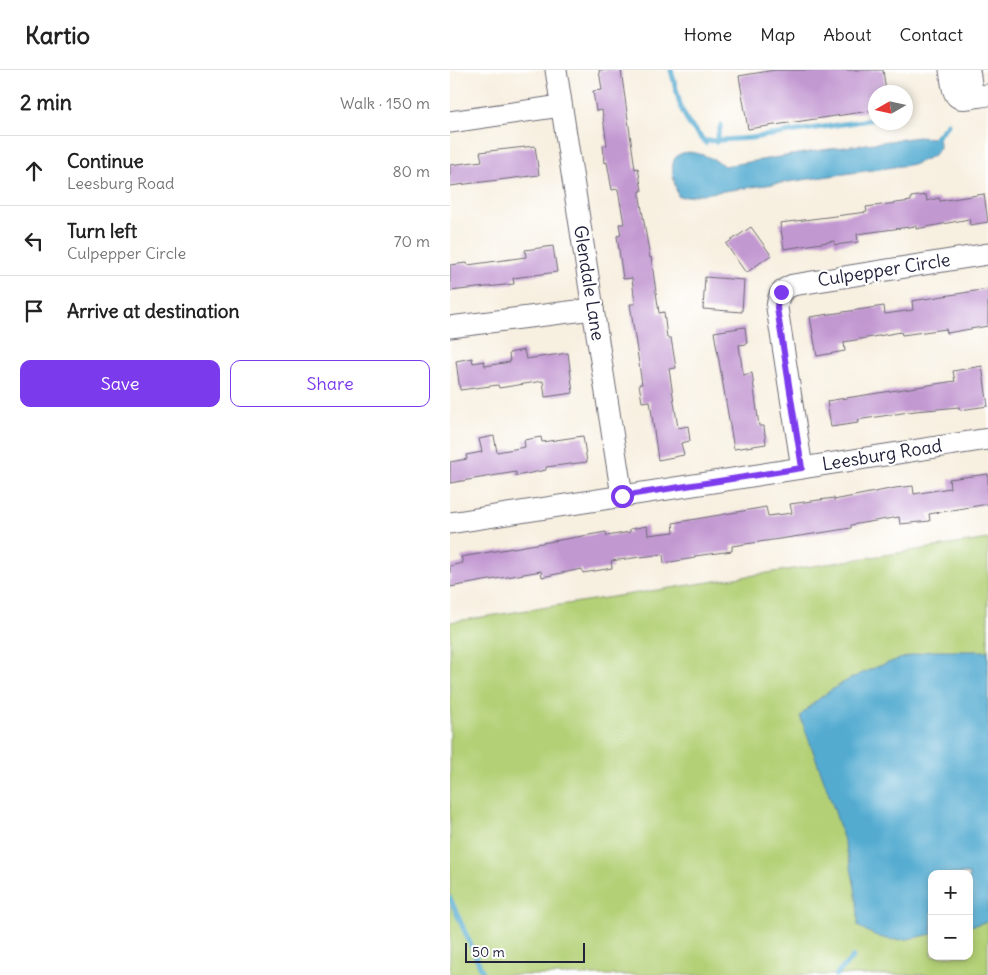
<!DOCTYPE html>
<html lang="en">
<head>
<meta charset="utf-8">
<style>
  :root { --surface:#fff; --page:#f2f2f2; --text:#222; --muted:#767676; --line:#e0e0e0; --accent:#7c3aed }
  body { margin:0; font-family:Delius,sans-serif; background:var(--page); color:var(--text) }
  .controls { position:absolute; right:15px; bottom:15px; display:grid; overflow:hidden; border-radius:10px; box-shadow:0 2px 8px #0003 }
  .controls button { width:45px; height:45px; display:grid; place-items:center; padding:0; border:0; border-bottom:1px solid var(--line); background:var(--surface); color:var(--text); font:25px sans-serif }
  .compass { position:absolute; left:418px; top:15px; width:45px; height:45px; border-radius:50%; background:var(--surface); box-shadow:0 2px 8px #0003; rotate:261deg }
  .scale { position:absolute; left:15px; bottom:12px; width:120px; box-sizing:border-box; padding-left:5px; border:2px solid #22223b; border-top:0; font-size:14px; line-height:18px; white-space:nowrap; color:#22223b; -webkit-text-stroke:4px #fff; paint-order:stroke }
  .stop { position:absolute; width:15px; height:15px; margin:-11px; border:4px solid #7c3aed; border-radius:50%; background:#fff }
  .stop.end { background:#7c3aed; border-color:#fff; box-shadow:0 1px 5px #0008 }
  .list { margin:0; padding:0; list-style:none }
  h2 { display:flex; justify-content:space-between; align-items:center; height:65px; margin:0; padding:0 20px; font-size:21px }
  h2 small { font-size:16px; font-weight:400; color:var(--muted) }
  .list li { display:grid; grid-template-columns:32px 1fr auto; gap:15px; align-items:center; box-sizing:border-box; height:70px; padding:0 20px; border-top:1px solid var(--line) }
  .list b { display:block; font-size:19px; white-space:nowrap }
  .list p { margin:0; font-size:16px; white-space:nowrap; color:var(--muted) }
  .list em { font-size:16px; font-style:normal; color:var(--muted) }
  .actions { display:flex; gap:10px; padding:15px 20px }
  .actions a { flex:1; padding:11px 0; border:1px solid var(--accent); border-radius:10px; text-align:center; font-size:18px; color:var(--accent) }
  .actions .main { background:var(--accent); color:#fff }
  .icon { flex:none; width:28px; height:28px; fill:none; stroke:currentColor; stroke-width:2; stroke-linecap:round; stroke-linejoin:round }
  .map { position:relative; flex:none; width:538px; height:905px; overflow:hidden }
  header { display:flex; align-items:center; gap:30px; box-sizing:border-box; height:70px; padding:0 25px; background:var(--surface); border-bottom:1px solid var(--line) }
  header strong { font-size:24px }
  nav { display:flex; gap:28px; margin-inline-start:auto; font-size:18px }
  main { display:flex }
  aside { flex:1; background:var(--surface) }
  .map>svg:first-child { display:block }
</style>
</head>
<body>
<header>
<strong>Kartio</strong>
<nav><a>Home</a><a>Map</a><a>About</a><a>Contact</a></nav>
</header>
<main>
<aside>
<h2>2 min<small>Walk · 150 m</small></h2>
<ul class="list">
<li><svg class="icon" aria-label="ahead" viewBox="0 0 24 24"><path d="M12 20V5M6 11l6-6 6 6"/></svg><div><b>Continue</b><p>Leesburg Road</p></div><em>80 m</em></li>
<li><svg class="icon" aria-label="left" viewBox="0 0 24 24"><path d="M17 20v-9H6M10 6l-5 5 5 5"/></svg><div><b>Turn left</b><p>Culpepper Circle</p></div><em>70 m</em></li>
<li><svg class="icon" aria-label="arrive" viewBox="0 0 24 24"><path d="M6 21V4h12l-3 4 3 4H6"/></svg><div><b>Arrive at destination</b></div></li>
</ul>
<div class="actions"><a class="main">Save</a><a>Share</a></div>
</aside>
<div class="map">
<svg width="538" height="905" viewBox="0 0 538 905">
  <rect width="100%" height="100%" fill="#fff"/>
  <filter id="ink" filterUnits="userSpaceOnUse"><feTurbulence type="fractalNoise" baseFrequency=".02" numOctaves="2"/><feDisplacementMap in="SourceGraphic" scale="10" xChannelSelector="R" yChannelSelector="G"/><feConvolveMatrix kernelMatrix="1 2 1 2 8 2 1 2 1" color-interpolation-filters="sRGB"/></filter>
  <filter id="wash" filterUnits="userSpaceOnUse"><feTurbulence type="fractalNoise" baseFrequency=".0096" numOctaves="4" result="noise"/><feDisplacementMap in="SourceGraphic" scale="20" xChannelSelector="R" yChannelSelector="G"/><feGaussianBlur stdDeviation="1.12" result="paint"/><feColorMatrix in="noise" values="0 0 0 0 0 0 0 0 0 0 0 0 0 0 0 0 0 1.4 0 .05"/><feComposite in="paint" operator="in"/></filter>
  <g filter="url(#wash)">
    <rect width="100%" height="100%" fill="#f7efdf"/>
    <path fill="#b3d076" stroke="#6a7958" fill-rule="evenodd" d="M538,469V905H0V552ZM482,804H519V886H482Z"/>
    <g fill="#53abd0" stroke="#3a6686">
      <path d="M468,67L488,68L490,78L483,86L465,94L232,127L228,126C225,116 220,99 224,90C232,73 265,88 274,96L372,80Z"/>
      <path d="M478,581H538V852L519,856V804H482V864C449,871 438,875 408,856C410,796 371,704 350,646C384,610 431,593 478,581Z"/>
    </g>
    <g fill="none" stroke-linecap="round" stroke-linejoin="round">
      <g stroke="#53abd0" stroke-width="5">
        <polyline points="221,0 231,38 239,54 256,73"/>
        <polyline points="256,71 301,68 426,49"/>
        <polyline points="266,72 271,55"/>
        <polyline points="482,72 498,54"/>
        <polyline points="0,828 34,905"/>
        <polyline points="386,905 403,887"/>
      </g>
    </g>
    <g id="blocks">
      <g fill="#c298d1">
        <polygon points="149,0 171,0 185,99 188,98 192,121 190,121 190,128 200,188 201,187 209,243 214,242 217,268 221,268 226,298 219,299 228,358 238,356 240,371 231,373 234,385 208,390 200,331 192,332 189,314 192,314 180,234 185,234 182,208 173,209 167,166 171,165 169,154 174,154 168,119 162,120 157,92 155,93 153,76 157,75 152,40 146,41 143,21 152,20"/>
        <polygon points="325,0 433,0 436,22 426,22 426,40 298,59 289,6"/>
        <polygon points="85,76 89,105 0,116 0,95 32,91 30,82"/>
        <polygon points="534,124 538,152 520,155 519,149 466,159 466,156 407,164 408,172 385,175 384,171 334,179 330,153 417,142 416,137 461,131 461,127 476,125 477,131 489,128 490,131"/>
        <polygon points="301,157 321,185 296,203 276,174"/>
        <polygon points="103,176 107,202 63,208 64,214 0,221 0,195 17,193 18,195 76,187 75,180"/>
        <polygon points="255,207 294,210 292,242 253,239"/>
        <polygon points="538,219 538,256 497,263 496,259 452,265 451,262 394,272 395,281 367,286 360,247 434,236 435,244 463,240 462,231"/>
        <polygon points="295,257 297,274 289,275 293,305 302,303 309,356 314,356 316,374 284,379 264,262"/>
        <polygon points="74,280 76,289 118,283 123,323 95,327 93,311 49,318 48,315 10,320 6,291 22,288 23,293 34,291 35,296 60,292 59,283"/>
        <polygon points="532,296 538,336 510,340 509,337 465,341 407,350 408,353 381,357 377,331 505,311 503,301"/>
        <polygon points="44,366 47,382 75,377 74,370 91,367 92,372 133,366 137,392 96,397 96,400 66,406 66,402 0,413 0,392 17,389 16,385 32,382 29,369"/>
        <polygon points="538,404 538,434 479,444 480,451 450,454 449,447 401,455 401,458 370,463 282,476 282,481 245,486 245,488 214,493 213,484 161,491 162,498 133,503 132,499 92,507 91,501 0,517 0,496 13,493 11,487 156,462 157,466 180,462 180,459 197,456 198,465 224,462 223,453 316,437 318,446 342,443 340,434 384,428 384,430 445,418 463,416 464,424 500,418 499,409"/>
      </g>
    </g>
  </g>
  <g filter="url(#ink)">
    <use href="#blocks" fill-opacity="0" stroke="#6d6a74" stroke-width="1"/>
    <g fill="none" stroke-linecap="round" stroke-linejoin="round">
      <defs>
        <g id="minor">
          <polyline points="106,0 172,426"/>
          <path d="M500,0C505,35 505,30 538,25"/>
          <polyline points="519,0 523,27"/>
          <polyline points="0,52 111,36"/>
          <polyline points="0,257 143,239"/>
          <path d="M352,398L327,238C328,226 331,219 343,215L538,184"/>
          <polyline points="0,453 538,369"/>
        </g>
      </defs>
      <use href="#minor" stroke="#6d6a74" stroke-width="23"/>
      <use href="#minor" stroke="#fff" stroke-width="21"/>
    </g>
  </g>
  <g fill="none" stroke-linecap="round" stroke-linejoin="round" filter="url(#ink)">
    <polyline stroke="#7c3aed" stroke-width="6" points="172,426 352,398 327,238 328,228 331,222"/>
  </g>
  <g text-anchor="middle" stroke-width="4.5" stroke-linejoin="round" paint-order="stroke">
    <g font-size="18" fill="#22223b" stroke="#fff">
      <text transform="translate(434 200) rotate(-9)" y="6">Culpepper Circle</text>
      <text transform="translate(139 213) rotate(81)" y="6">Glendale Lane</text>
      <text transform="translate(432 385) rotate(-9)" y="6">Leesburg Road</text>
    </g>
  </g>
</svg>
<div class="controls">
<button>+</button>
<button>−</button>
</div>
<svg class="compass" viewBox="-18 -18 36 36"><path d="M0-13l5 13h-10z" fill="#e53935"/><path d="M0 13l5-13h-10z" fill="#767676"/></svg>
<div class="scale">50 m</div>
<div class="stop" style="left:172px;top:426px"></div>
<div class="stop end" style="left:331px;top:222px"></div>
</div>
</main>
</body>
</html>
